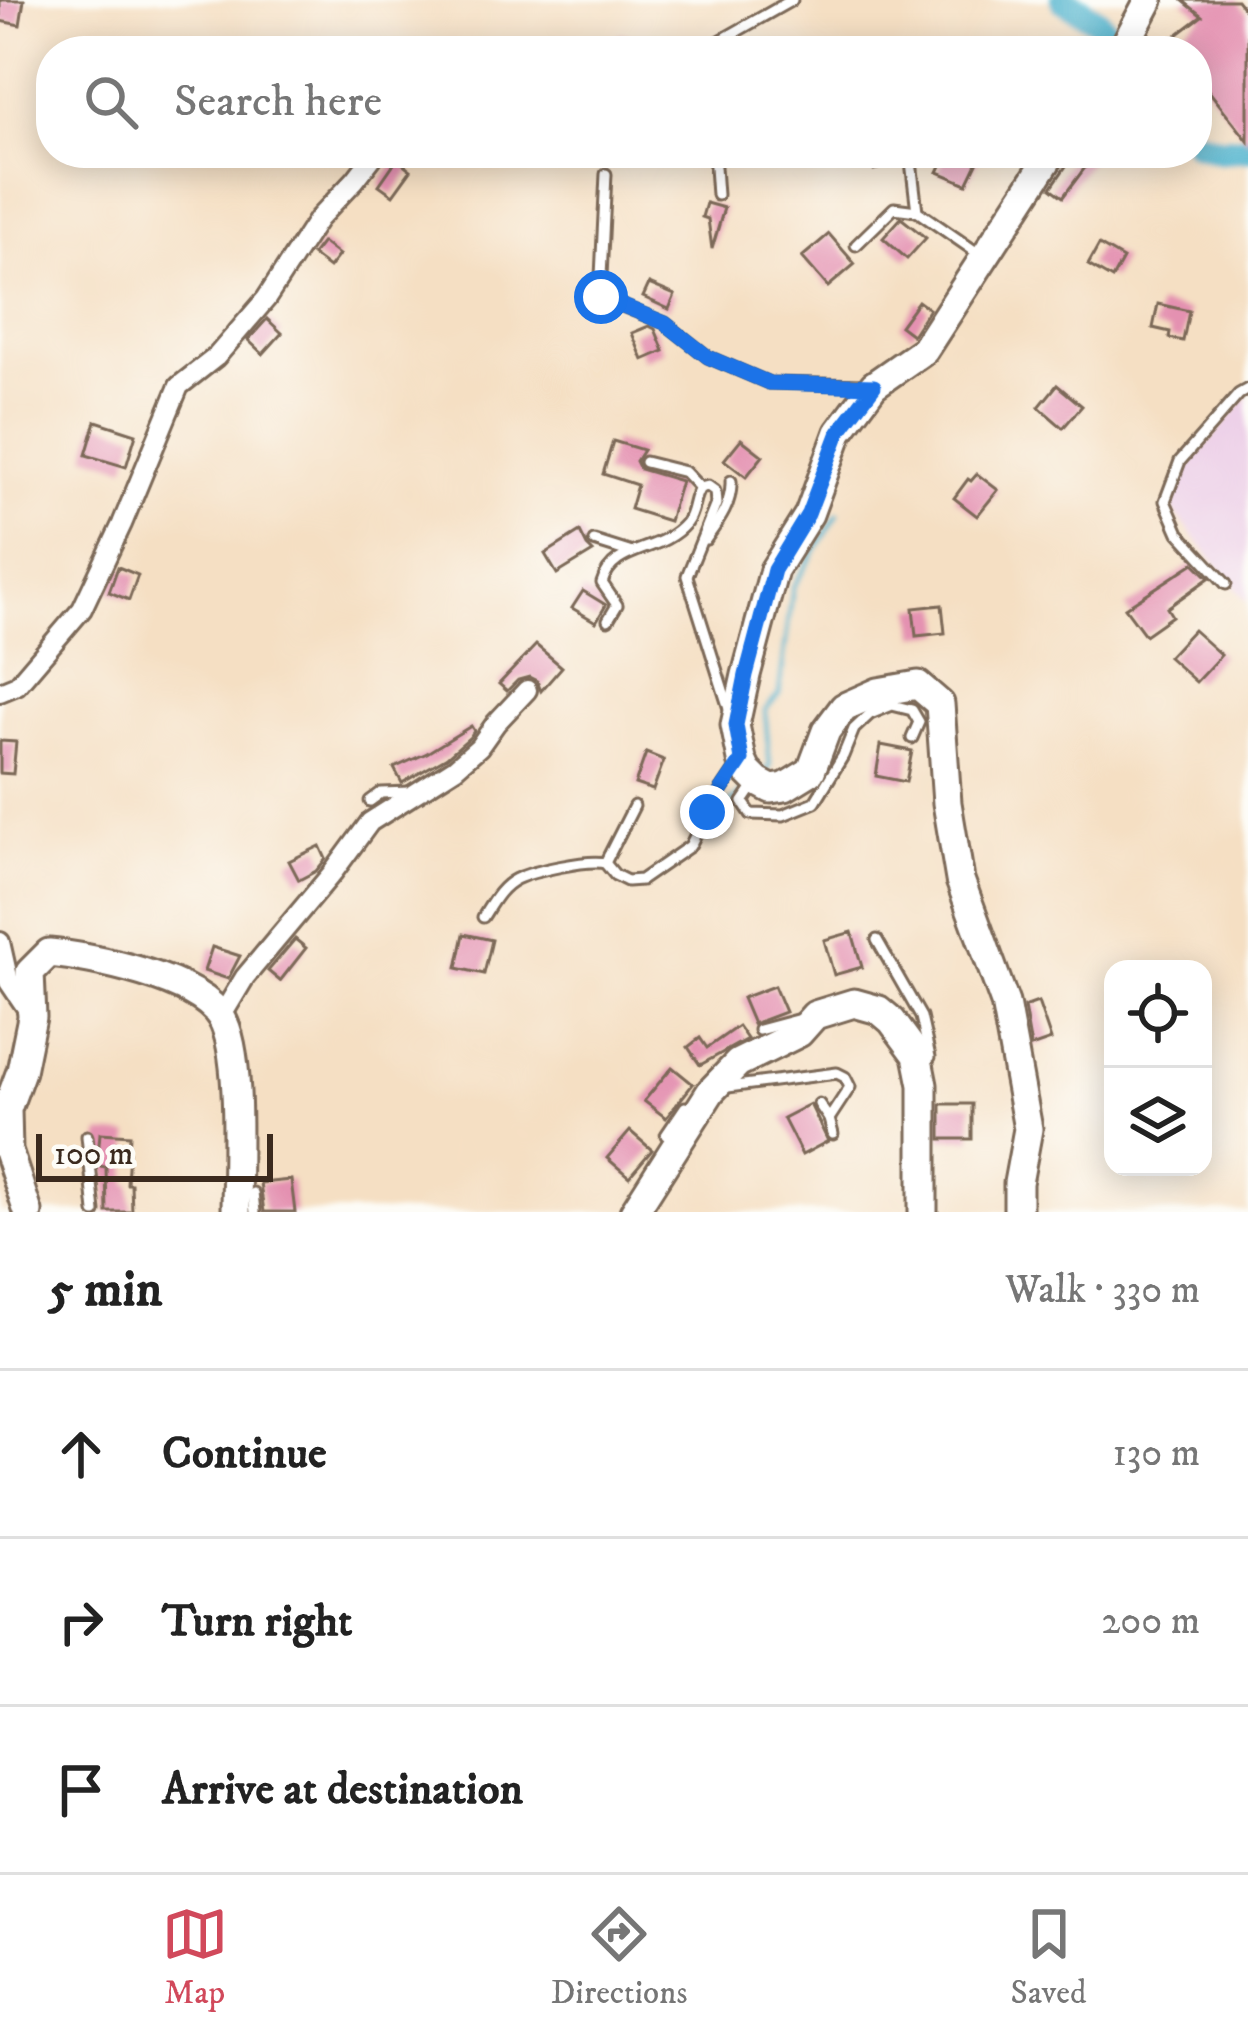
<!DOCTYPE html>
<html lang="en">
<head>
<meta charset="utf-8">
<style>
  :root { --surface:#fff; --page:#f2f2f2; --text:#222; --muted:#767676; --line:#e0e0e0; --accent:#d1495b }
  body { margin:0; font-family:"IM FELL DW Pica",serif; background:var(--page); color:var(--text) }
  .controls { position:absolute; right:36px; bottom:36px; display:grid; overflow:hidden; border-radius:24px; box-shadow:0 6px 30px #0003 }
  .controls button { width:108px; height:108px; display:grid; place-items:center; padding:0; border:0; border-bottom:3px solid var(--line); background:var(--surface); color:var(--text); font:60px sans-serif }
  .scale { position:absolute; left:36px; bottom:30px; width:237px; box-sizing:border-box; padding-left:12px; border:6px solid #3b2a1e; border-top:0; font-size:33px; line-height:42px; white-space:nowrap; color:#3b2a1e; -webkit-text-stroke:9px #fdfcf7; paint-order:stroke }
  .stop { position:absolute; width:36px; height:36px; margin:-27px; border:9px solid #1a73e8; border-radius:50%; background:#fff }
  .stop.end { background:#1a73e8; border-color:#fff; box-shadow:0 3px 12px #0008 }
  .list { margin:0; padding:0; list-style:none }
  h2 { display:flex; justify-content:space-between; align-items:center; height:156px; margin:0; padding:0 48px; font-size:51px }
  h2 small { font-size:39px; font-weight:400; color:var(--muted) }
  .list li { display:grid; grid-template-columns:78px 1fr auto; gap:36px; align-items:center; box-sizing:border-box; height:168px; padding:0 48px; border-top:3px solid var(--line) }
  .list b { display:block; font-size:45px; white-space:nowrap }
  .list em { font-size:39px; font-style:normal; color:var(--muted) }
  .icon { flex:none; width:66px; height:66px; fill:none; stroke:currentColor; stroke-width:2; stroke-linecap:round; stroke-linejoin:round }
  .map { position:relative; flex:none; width:1248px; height:1212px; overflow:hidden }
  .search { position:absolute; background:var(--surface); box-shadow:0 6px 30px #0003; left:36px; right:36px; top:36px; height:132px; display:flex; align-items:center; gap:30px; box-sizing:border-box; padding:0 42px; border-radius:48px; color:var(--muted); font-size:45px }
  .sheet { height:660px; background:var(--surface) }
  nav { display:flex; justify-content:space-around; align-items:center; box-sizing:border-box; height:168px; border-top:3px solid var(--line); background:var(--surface); font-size:33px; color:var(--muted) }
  nav a { display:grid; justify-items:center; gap:6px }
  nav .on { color:var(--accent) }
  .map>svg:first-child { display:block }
</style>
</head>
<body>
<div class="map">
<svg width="1248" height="1212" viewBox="0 0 1248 1212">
  <rect width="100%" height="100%" fill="#fdfcf7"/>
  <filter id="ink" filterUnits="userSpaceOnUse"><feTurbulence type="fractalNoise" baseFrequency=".00833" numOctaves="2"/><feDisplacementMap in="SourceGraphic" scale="24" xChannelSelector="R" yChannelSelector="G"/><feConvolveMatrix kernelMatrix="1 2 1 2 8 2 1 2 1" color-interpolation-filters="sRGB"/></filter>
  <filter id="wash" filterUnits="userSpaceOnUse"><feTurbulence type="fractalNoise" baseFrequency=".004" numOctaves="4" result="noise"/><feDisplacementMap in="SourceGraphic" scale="48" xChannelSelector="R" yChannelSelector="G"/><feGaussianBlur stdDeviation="2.7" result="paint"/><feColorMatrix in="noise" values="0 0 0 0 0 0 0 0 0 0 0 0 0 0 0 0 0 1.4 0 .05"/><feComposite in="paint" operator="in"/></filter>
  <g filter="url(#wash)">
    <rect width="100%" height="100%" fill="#f5dfc3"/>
    <polygon fill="#edd0e8" points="1248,396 1248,603 1172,509 1179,478"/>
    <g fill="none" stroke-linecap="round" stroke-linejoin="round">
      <g stroke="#4eb2cd" stroke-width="4.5">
        <polyline points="763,773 770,767 765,710 779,694 793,587 838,514"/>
        <polyline points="710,840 726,807 748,787"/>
      </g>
      <g stroke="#4eb2cd" stroke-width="27">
        <polyline points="1064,0 1097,20 1121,51"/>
        <polyline points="1197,143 1220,150 1248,148"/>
      </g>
    </g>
    <g id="blocks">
      <g fill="#e491b1">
        <polygon points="0,0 24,0 20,25 0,21"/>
        <polygon points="1182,0 1237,0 1248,14 1248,141 1197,76 1197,51 1178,51 1169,41 1202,16"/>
        <polygon points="620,33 664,50 664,51 612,51"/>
        <polygon points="870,153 896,153 898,164 874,170"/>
        <polygon points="947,153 972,153 980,157 967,184 938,172"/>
        <polygon points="1075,153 1096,153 1063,197 1051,188"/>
        <polygon points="397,159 411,170 393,195 379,185"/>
        <polygon points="706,203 724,208 712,249 708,219 702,217"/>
        <polygon points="901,218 926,238 907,259 883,238"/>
        <polygon points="829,234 855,264 828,287 802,257"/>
        <polygon points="322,242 339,255 329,268 312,255"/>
        <polygon points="1099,245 1123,259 1112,279 1088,265"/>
        <polygon points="649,284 675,295 669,309 643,297"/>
        <polygon points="918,301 929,309 912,335 900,326"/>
        <polygon points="1158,304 1189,311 1183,341 1169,338 1170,332 1153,328"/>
        <polygon points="267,319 282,333 263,354 248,340"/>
        <polygon points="649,326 655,329 664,351 643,360 632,333"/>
        <polygon points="1057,385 1082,406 1063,428 1039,407"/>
        <polygon points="96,421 136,434 126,467 86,455"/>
        <polygon points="741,439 763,456 746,477 724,460"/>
        <polygon points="613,441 643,450 636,461 640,469 681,481 669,521 630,509 637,485 603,474"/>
        <polygon points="977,474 998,490 977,516 954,498 968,479 971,481"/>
        <polygon points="580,532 587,546 593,552 557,574 545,554"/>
        <polygon points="1194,563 1209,578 1167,608 1172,616 1145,635 1125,608"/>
        <polygon points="118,567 138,575 129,600 109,592"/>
        <polygon points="583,591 606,605 596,622 572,608"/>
        <polygon points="942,605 945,633 916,636 913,608"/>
        <polygon points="1193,630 1221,655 1196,682 1168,657"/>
        <polygon points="536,645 562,667 541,691 537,681 529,677 518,680 507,691 499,684"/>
        <polygon points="471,726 474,731 469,738 447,757 402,783 394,768 427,753"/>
        <polygon points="0,741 16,742 13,774 0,773"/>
        <polygon points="881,745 912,751 906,782 876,776"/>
        <polygon points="646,753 664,760 653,790 635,784"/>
        <polygon points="320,846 326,859 316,871 299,880 289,861"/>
        <polygon points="852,932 862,967 834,975 824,940"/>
        <polygon points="464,934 492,940 484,974 457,968"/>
        <polygon points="295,939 306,948 280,981 268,971"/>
        <polygon points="212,947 240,956 228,979 204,971"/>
        <polygon points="774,986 785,1012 753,1024 742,998"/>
        <polygon points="1038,1002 1051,1040 1031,1047 1024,1007"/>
        <polygon points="738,1026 747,1039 700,1065 688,1047 700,1038 707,1048"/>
        <polygon points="672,1067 693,1084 666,1118 644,1101"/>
        <polygon points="810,1104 828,1141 802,1155 783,1118"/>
        <rect x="941" y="1104" width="31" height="35"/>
        <polygon points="630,1131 652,1150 629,1177 607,1158"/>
        <polygon points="100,1133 130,1135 127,1184 131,1184 132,1212 107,1212 106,1167 99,1166 98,1156"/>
        <polygon points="291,1180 295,1212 264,1212 260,1183"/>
      </g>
    </g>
  </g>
  <g filter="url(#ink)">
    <use href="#blocks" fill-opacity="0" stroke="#7c6958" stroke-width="3"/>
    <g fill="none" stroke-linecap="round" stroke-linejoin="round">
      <defs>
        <g id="lane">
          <polyline points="702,51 792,0"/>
          <polyline points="714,153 717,195"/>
          <polyline points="910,153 917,211 979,254"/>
          <polyline points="606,174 600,297 665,323 708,357 769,383 869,385"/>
          <polyline points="856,245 894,208 917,211"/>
          <polyline points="645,462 685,472 700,488"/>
          <path d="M706,539C719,521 732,504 731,481"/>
          <polyline points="594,541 629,552"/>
          <polyline points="1226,584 1179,533 1165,501 1180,461 1239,394 1248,389"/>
          <path d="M608,620L617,605L602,583C613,544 659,555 686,523C695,512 692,499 700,488L708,486L715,491L716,504L687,576L729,709"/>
          <polyline points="754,786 743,802 751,814 783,815 815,802 843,756 854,729 870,714 892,705 912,710 919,722 912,738"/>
          <polyline points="370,801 381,793 410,792"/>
          <polyline points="605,863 634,806"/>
          <path d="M483,917C492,903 500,887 516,879C533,871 588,859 605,863L615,875L627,881L641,880L690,846L707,812L739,764"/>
          <polyline points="877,940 921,1017 930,1057"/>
          <polyline points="759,1030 800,1019"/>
          <polyline points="728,1087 837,1073 845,1077 850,1087 829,1119"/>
          <polyline points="819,1104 829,1119 833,1134"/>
          <polyline points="666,1135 685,1107"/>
          <polyline points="87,1136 95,1212"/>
          <polyline points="253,1193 255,1212"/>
        </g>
        <g id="street">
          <polyline points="0,692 17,685 82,609 122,524 179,386 216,357 266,299 318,219 355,180 372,158"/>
          <polyline points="0,942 9,982 30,1013"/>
          <polyline points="221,1017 245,977 334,871 370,822 455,768 479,747 496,723 527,690"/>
        </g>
        <g id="secondary">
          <polyline points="1122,51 1149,0"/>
          <path d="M28,1212L8,1151L7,1109L21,1071L32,1017L30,972L49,953C91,957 198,978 221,1017C243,1053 236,1167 236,1212"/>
          <polyline points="634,1212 711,1091 738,1063 799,1033 815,1015 854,1003 879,1010 892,1021 917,1055 923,1085 923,1212"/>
          <polyline points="1018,1212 1018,1183 1028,1129 1005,1003 960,880 947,803 940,704 918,685 878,692 844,707 826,731 811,771 785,787 771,789 758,782 747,771 742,760 735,725 746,675 774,570 809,514 839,432 874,385 924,350 1052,153"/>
        </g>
      </defs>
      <use href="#lane" stroke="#7c6958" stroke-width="15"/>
      <use href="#street" stroke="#7c6958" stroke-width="24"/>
      <use href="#secondary" stroke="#7c6958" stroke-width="33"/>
      <use href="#lane" stroke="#fff" stroke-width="9"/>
      <use href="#street" stroke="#fff" stroke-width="18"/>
      <use href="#secondary" stroke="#fff" stroke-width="27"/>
    </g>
  </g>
  <g fill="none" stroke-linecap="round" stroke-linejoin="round" filter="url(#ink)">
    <polyline stroke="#1a73e8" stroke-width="15" points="601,297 665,323 708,357 769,383 874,386 839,432 808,514 774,570 746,675 736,725 742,760 707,812"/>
  </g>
</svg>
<div class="controls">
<button><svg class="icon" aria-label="locate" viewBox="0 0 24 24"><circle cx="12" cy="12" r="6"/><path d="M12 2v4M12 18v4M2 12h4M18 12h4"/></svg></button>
<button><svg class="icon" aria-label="layers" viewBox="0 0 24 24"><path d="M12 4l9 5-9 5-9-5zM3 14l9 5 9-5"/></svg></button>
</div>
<div class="scale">100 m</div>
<div class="stop" style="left:601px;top:297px"></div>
<div class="stop end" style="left:707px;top:812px"></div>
<div class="search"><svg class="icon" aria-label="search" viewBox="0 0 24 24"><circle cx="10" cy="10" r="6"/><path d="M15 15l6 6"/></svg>Search here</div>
</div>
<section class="sheet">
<h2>5 min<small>Walk · 330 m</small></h2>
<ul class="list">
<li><svg class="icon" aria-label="ahead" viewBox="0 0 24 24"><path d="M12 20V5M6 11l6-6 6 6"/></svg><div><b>Continue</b></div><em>130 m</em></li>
<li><svg class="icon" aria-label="right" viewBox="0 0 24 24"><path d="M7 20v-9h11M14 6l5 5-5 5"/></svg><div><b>Turn right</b></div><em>200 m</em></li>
<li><svg class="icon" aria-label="arrive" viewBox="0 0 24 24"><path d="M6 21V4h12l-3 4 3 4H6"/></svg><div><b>Arrive at destination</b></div></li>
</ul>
</section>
<nav>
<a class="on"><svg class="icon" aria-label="map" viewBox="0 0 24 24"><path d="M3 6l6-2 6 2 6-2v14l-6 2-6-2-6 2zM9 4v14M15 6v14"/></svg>Map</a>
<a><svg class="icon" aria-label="directions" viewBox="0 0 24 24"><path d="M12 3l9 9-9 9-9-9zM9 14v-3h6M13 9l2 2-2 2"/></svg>Directions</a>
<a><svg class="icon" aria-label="saved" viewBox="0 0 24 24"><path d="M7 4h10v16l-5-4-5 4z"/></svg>Saved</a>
</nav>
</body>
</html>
